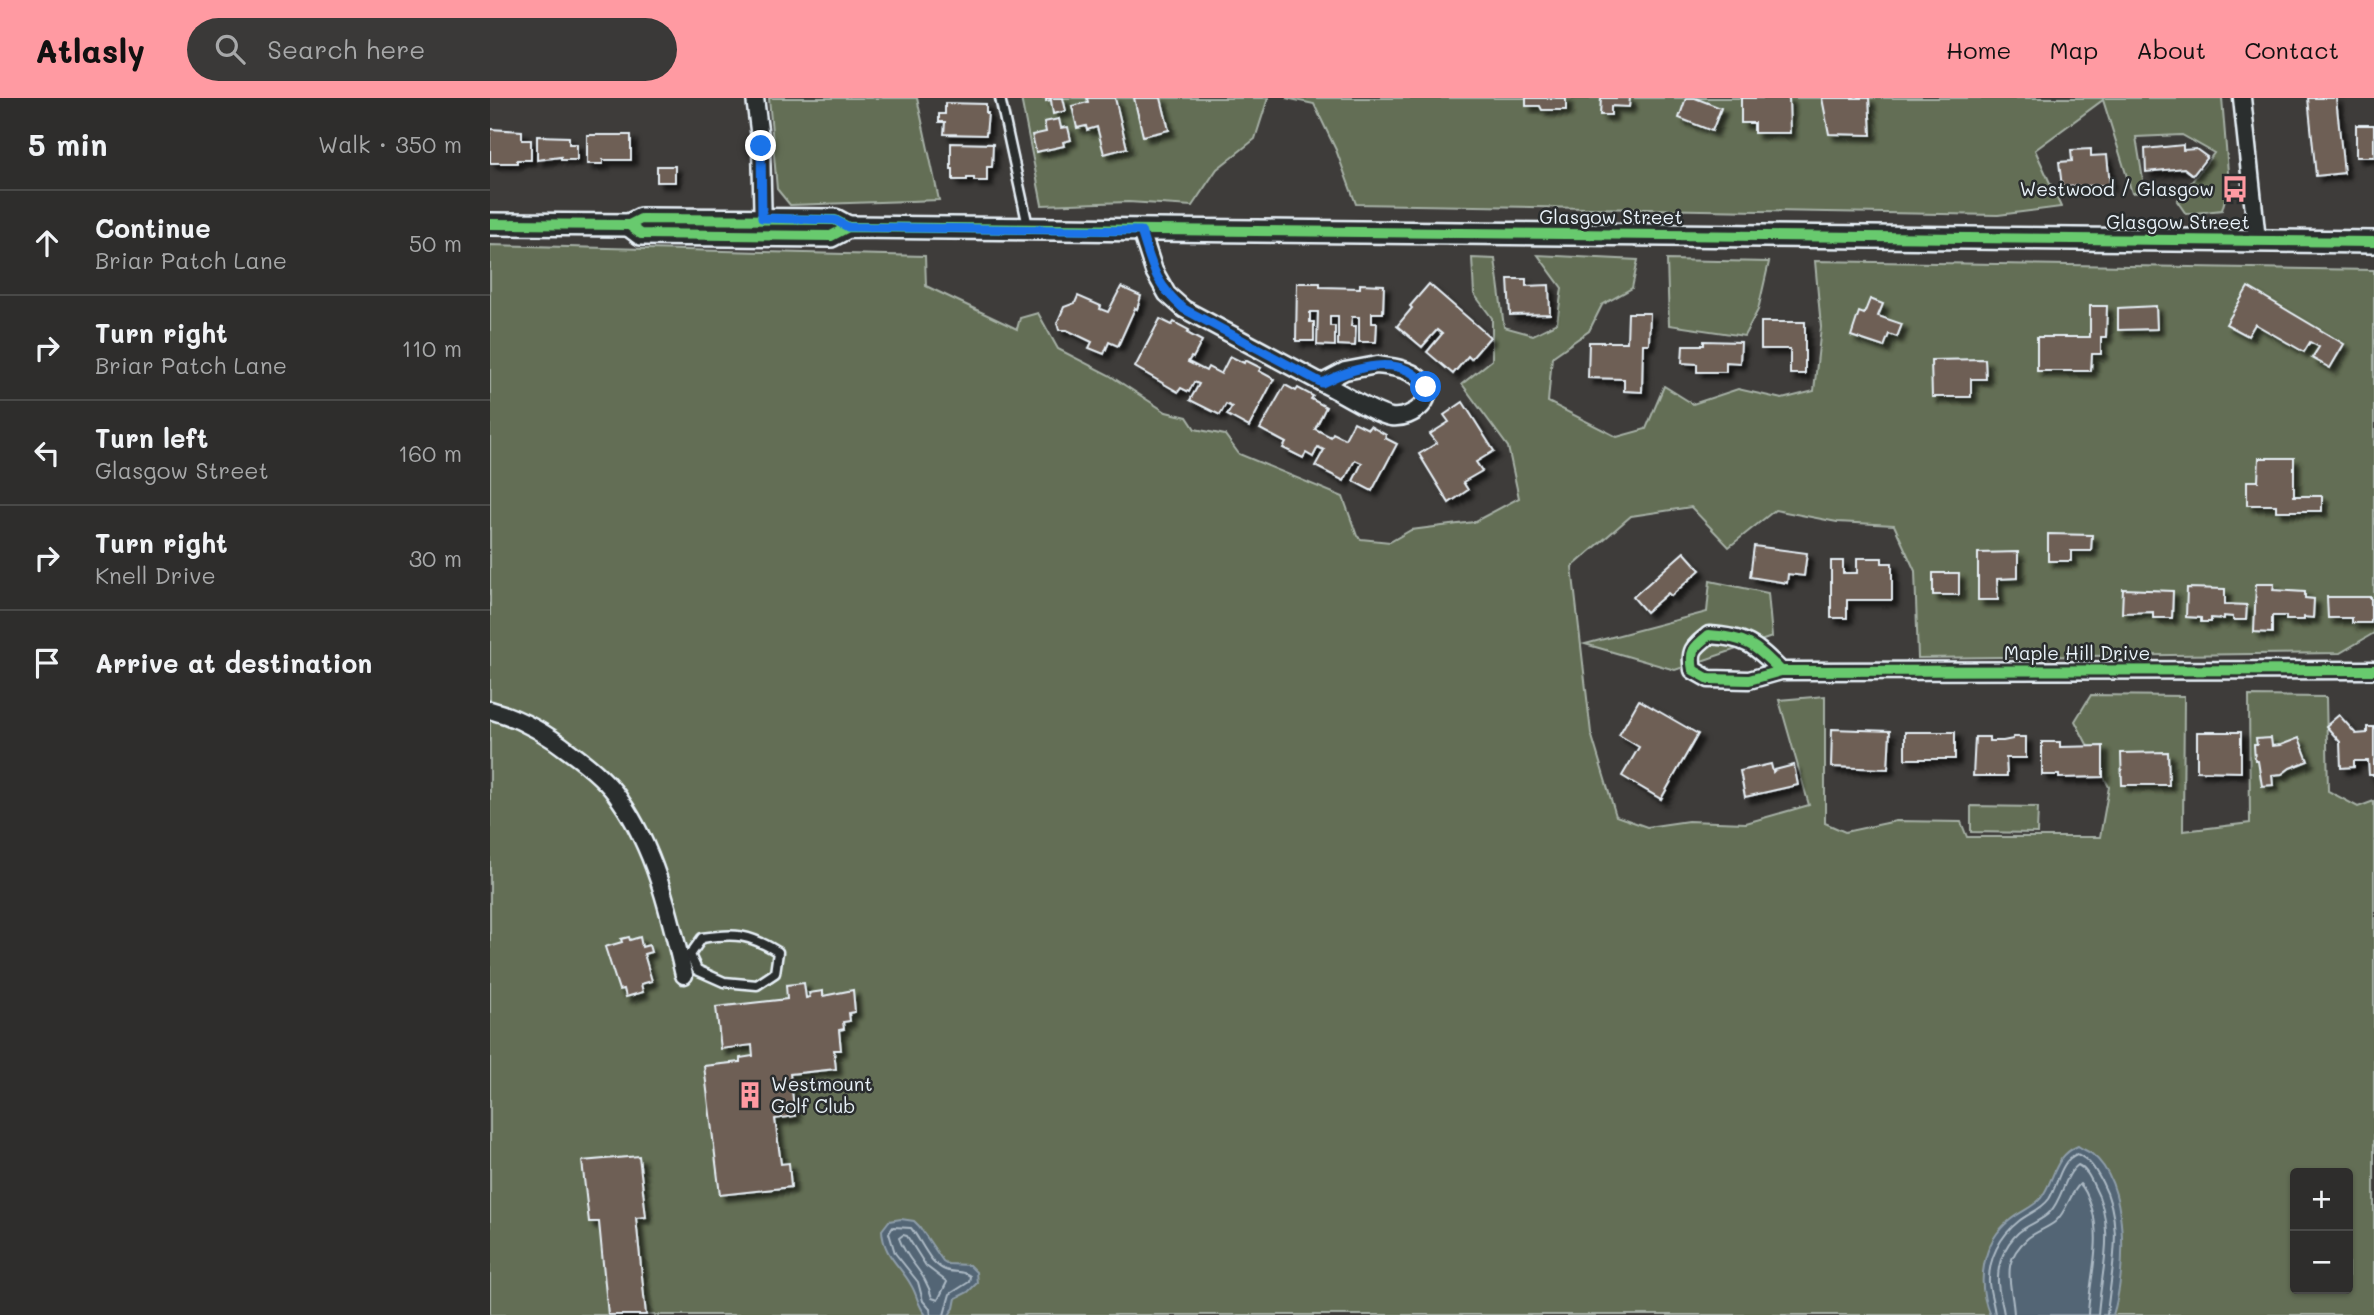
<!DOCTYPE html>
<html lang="en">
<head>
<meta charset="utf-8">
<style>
  :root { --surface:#2e2d2c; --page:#3a3938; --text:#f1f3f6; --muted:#a7a8a9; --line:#494948; --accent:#ff9aa2 }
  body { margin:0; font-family:Mali,sans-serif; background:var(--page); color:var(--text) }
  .controls { position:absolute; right:21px; bottom:21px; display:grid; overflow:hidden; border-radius:7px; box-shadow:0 2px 5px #0004 }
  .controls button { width:63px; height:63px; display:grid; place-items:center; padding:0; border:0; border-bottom:2px solid var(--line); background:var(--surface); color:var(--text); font:35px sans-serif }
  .stop { position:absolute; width:21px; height:21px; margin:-16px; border:5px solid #1a73e8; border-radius:50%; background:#fff }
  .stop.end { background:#1a73e8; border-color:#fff; box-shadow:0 2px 7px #0008 }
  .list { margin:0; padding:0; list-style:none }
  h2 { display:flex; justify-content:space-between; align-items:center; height:91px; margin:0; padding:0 28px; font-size:30px }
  h2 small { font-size:23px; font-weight:400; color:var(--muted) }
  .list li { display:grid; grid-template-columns:46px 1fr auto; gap:21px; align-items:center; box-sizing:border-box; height:105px; padding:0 28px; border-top:2px solid var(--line) }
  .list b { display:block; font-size:26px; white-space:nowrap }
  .list p { margin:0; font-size:23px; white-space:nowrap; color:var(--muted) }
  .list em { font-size:23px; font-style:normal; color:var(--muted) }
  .icon { flex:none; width:38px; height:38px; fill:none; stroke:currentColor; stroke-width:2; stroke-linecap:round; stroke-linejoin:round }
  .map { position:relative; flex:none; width:1884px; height:1217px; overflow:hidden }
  header { display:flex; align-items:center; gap:42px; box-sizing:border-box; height:98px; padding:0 35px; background:var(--accent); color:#111 }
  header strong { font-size:33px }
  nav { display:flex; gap:38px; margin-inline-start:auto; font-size:24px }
  .search { width:490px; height:63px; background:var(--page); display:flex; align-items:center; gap:18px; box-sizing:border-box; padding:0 24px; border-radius:38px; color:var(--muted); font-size:26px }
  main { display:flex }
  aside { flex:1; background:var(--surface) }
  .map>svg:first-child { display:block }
</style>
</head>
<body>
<header>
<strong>Atlasly</strong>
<div class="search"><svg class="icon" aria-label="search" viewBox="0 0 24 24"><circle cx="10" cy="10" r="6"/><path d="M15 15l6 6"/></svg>Search here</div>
<nav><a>Home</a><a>Map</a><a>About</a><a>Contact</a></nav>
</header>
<main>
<aside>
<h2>5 min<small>Walk · 350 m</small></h2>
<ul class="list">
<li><svg class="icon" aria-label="ahead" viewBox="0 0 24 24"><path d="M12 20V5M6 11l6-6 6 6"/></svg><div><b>Continue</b><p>Briar Patch Lane</p></div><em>50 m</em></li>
<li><svg class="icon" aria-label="right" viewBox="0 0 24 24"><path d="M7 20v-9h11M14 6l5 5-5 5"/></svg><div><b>Turn right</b><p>Briar Patch Lane</p></div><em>110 m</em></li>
<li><svg class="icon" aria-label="left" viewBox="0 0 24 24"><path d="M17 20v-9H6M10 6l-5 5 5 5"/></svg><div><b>Turn left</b><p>Glasgow Street</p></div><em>160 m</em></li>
<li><svg class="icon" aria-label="right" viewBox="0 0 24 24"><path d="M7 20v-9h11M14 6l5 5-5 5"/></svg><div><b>Turn right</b><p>Knell Drive</p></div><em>30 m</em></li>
<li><svg class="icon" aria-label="arrive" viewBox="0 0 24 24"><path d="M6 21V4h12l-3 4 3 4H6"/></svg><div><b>Arrive at destination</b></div></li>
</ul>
</aside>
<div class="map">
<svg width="1884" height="1217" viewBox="0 0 1884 1217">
  <defs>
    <filter id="shadow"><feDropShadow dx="5.5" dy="5.5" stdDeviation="2" flood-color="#0009"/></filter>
  </defs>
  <rect width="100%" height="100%" fill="#3e3c3a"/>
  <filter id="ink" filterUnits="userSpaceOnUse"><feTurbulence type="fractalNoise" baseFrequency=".0143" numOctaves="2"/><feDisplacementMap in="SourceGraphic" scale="14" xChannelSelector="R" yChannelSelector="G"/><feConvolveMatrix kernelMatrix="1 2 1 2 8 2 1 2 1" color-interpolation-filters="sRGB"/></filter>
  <g filter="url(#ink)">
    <g fill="#636e54" stroke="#a6b0a6" stroke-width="2" fill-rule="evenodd">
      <polygon points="279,0 427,0 449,102 300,107 287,91"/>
      <polygon points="531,0 778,0 765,41 727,71 702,108 638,104 552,107"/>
      <polygon points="796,0 1732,0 1739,87 1732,112 1696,116 1687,103 1724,55 1692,37 1646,39 1655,94 1642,95 1613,2 1545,52 1571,109 1508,117 866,106 846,52 824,6"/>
      <path d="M0,147L435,158L436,188L527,231L530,220L548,215L568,251L619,277L676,314L697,319L705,331L735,337L749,356L853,399L867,438L871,441L900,444L921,432L984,424L1029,400L1018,349L972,286L1002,262V220L984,196L982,160L1005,161L1014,229L1043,237L1067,225L1072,190L1048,157L1148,162L1142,190L1112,207L1099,233L1062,259L1058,304L1127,339L1156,331L1174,288L1203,306L1248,291L1292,301L1324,293L1331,229L1325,163L1884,172V535L1850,555L1428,560L1425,473L1404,427L1347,424L1285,412L1239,449L1201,409L1141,418L1082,469L1101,635L1126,718L1157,729L1198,723L1256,725L1319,707L1289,602L1335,598V725L1355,734L1406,723L1471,724L1477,739H1610L1619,689L1585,623L1601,597L1694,598L1693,733L1760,725L1759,598L1836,599L1838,693L1868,709L1884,703V1217H0ZM1805,1075H1858V1191H1805Z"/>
      <polygon points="1177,162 1279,164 1268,212 1254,238 1179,227"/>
      <polygon points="1220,483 1278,495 1282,539 1185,572 1095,546 1217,514"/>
      <polygon points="1481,708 1548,709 1547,735 1481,734"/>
    </g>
    <g fill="#526575" stroke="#8e9da9" stroke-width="2">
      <path d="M1588,1048C1592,1051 1598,1053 1602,1056C1640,1086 1636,1176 1623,1217H1500C1486,1185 1492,1144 1520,1122C1529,1114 1544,1109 1551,1100C1565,1081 1564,1058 1588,1048Z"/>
      <path d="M411,1121L424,1123L429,1128L453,1163L458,1166L479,1167L486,1174L487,1185L478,1194L466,1200L464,1210L459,1217H436C427,1207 428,1198 421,1187C410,1167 393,1157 392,1132L399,1123Z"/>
    </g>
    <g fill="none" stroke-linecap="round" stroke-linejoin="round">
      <g stroke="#acb9c4" stroke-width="2">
        <path d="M413,1137L417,1138L436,1168L457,1184L448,1202L442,1200C436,1174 417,1164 409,1140Z"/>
        <path d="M441,1217L440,1211L433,1203L428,1184L405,1155L399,1135L403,1129L421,1130C431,1142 438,1163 453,1171C462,1176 472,1171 480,1178L479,1184L460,1196L454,1217"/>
        <path d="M1505,1217C1504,1206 1500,1196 1499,1185C1498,1161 1510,1138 1529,1123C1539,1115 1551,1112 1559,1101C1568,1087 1570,1062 1587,1056C1600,1062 1605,1071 1612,1084C1635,1127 1621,1171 1617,1217"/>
        <path d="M1514,1217C1513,1206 1508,1195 1508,1184C1507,1166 1515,1147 1528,1135C1538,1126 1552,1123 1560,1114C1573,1100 1574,1077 1588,1067C1596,1071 1600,1079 1604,1088C1627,1130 1611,1172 1608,1217"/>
        <path d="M1524,1217C1523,1186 1508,1166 1538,1140C1547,1133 1558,1130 1566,1123C1577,1113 1580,1095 1590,1086C1597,1093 1599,1102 1602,1111C1612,1147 1599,1181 1598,1217"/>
      </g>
    </g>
    <g fill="#6e5f55" stroke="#e8f1f8" stroke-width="2" filter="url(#shadow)">
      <polygon points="556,0 573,0 576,13 563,16 561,2 556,3"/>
      <polygon points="597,0 625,0 637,50 614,56 607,29 597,32 596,28 587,30 582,8 598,4"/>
      <polygon points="644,0 671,0 679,32 653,38"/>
      <polygon points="1036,0 1076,0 1076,12 1052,12 1050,8 1036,8"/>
      <polygon points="1111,0 1140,0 1139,9 1121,8 1121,17 1110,17"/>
      <polygon points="1196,0 1205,0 1231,10 1222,33 1189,20"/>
      <polygon points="1251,0 1299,0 1300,35 1264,35 1264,25 1251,25"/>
      <polygon points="1332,0 1379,0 1381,37 1339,36"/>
      <polygon points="1818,0 1846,0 1854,75 1826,78"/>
      <polygon points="455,5 496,6 496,15 498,15 496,37 454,36 455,24 449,24 449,16 455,16"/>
      <polygon points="569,21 571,30 578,29 581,42 573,44 574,48 546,54 542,37 556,34 554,24"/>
      <rect x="1866" y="27" width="18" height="32"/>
      <polygon points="0,31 32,33 32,42 41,42 41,62 27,62 27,65 0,65"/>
      <polygon points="97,37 141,37 141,62 113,62 113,66 97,66"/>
      <polygon points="47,38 79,39 79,46 87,46 87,62 71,62 71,59 47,62"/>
      <polygon points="461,45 503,46 502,69 497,69 497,83 484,83 484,80 477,80 477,82 463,82 463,71 461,71"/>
      <polygon points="1693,47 1693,52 1706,51 1717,59 1703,77 1694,70 1656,74 1655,51"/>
      <polygon points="1601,51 1601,58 1617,57 1620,87 1572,89 1569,64 1582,63 1581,52"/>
      <rect x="167" y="68" width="18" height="16"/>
      <polygon points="1018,181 1036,181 1036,188 1059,187 1060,216 1020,217"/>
      <polygon points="807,185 830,185 830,189 870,190 870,186 894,187 893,215 882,215 882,225 887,225 886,244 869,244 869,219 862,219 861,228 866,228 865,248 848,247 848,218 840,218 840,228 845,228 845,248 827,247 828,214 820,214 820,224 824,224 824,243 806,243"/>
      <polygon points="939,186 1000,239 981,261 978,258 963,276 937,254 952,236 947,232 932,249 907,228 922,210 920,208"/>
      <polygon points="631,189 651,198 647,211 645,210 628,248 619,244 614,256 599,250 602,244 577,232 569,232 567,225 574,209 585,205 588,198 611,208 610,211 618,214"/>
      <polygon points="1758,189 1854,246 1840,270 1822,260 1829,249 1820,244 1814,254 1765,226 1758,238 1736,226"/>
      <polygon points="1380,201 1393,206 1388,218 1412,226 1407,239 1399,236 1394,249 1361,238 1369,214 1374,216"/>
      <polygon points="1600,208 1617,208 1616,239 1611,239 1611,256 1602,256 1601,273 1547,273 1547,239 1600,239"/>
      <polygon points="1666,208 1667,231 1628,232 1628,210"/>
      <polygon points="1138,215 1160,215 1159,246 1153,246 1152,294 1134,293 1134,281 1098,280 1099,244 1137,244"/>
      <polygon points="670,221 682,227 684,224 699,232 697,235 712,243 703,260 701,259 698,264 716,273 718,269 731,276 740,258 754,265 755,262 771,270 769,273 784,281 759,329 737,317 742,309 736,306 730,317 700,302 709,286 704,284 699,294 691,290 688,294 645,269"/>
      <polygon points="1271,224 1315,224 1315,276 1300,276 1300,251 1271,251"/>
      <polygon points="1214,243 1251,244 1250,265 1236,264 1236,274 1207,274 1207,266 1192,265 1193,247 1214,247"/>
      <polygon points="1495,261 1496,281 1481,281 1481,299 1442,299 1441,262"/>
      <polygon points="795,287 806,293 808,290 823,298 821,301 836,309 825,331 841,339 843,335 855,341 864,324 878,331 880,328 896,337 895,340 907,346 882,393 863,383 872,365 865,362 854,383 825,368 834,352 828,349 823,359 816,355 813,360 793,350 796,345 770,331"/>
      <polygon points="973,304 1004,353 986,364 992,373 973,384 978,392 959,405 929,356 947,345 940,336 959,324 954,317"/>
      <polygon points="1769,360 1804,360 1804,398 1832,398 1832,413 1786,413 1786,407 1757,407 1757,383 1768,383"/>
      <polygon points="1558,436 1602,437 1601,453 1581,453 1581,463 1558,463"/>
      <polygon points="1264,448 1317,455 1314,478 1298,476 1297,485 1260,479"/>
      <polygon points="1194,454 1210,472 1181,498 1178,495 1156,514 1143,499"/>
      <polygon points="1528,454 1528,480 1507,481 1508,502 1488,502 1488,455"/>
      <polygon points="1367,460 1392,460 1392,465 1402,465 1402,502 1357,502 1357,520 1341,520 1341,463 1353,463 1353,475 1367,475"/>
      <rect x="1443" y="475" width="26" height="22"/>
      <polygon points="1766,486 1784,486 1783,492 1815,494 1815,500 1824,501 1823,520 1814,519 1814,522 1796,522 1796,518 1782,518 1782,535 1764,534"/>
      <polygon points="1697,490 1735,491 1735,506 1757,507 1756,522 1743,522 1743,519 1734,518 1734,521 1721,520 1721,524 1711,524 1711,520 1696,519"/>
      <polygon points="1633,491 1683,493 1682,520 1663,520 1663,514 1632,515"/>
      <polygon points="1837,499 1881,499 1881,525 1862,525 1862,520 1838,520"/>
      <polygon points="1149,602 1208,636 1171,701 1132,678 1149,649 1129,637"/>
      <polygon points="1849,617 1866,636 1877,635 1877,629 1884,629 1884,677 1879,677 1878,663 1864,663 1864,669 1851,670 1850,644 1836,628"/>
      <polygon points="1342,631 1400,633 1398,671 1341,669"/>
      <rect x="1415" y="634" width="50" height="27"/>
      <polygon points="1707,634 1751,634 1751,674 1707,673"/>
      <polygon points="1485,639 1499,639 1499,643 1513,643 1523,641 1523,639 1536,639 1536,660 1516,660 1517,678 1483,678"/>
      <polygon points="1781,640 1782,648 1791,647 1809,640 1818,663 1800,670 1792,676 1782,677 1783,687 1772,688 1768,663 1765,663 1764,647 1767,647 1766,641"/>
      <polygon points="1552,644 1570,644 1570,649 1613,648 1613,679 1569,680 1569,677 1552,677"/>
      <polygon points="1678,654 1679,687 1632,687 1631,655"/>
      <polygon points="1281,666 1283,674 1285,672 1304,667 1308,687 1255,699 1250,673"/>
      <polygon points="139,839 140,842 150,839 152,849 159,847 161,854 154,856 162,883 151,886 153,894 136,899 134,891 129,892 115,849 132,844 131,841"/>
      <polygon points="314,885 316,900 320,899 319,895 333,893 333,898 363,892 365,914 359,915 360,923 353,924 354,931 349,932 351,952 344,952 346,971 300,976 305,1018 285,1021 291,1066 299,1065 301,1089 230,1097 214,968 250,964 250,960 263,958 262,947 231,951 226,909 297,901 296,887"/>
      <polygon points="149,1058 156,1119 146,1120 156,1217 118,1217 109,1124 99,1124 92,1063"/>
    </g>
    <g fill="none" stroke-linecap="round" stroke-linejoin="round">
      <defs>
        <g id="lane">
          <polyline points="510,0 538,128"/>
          <path d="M189,857H200L212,840C245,835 259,836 288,854L285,875L267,887L234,884L207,872L200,857"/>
        </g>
        <g id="street">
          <polyline points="265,0 271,48 273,131"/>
          <polyline points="1752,0 1767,142"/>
          <polyline points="651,133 664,173 677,196 694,211 832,285"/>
          <path d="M887,267C901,269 917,270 929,280C951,299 923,322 901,319C884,316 849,293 832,285L855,273Z"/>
          <path d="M1291,573C1265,547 1256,539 1219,537C1204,549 1199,552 1203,572L1219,581L1259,582L1291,573L1884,572"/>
          <path d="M0,612C30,620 56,635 80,654C98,667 118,683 130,702C166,753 180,818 194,877"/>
        </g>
        <g id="secondary">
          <polyline points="0,126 139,127 151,121 345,122 358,129"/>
          <polyline points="139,127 151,136 341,138 358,129 1884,144"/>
        </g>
      </defs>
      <use href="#lane" stroke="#e8f1f8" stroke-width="13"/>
      <use href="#street" stroke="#e8f1f8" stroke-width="21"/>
      <use href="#secondary" stroke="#e8f1f8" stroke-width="26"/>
      <use href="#lane" stroke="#2a2d2e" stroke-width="8"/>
      <use href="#street" stroke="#2a2d2e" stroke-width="16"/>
      <use href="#secondary" stroke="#2a2d2e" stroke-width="21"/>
      <defs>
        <g id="cycleway">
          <polyline points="0,126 139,127 151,121 345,122 358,129"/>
          <polyline points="139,127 151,136 341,138 358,129 1884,144"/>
          <path d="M1291,573C1265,547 1256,539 1219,537C1204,549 1199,552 1203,572L1219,581L1259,582L1291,573L1884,572"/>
        </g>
      </defs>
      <use href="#cycleway" stroke="#2a2d2e" stroke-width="15"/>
      <use href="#cycleway" stroke="#67ca6e" stroke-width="10"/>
    </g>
  </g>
  <g fill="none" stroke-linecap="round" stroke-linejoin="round" filter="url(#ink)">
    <path stroke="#1a73e8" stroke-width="9" d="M271,48L272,120L345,122L358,129L651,133C662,168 665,186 694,211L832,285C862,270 913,253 936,289"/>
  </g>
  <defs>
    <symbol id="bus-bare" viewBox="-9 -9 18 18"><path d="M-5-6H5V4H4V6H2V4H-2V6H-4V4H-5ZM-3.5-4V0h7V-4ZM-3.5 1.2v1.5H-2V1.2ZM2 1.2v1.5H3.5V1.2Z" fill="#ff9aa2" stroke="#2a2d2e" stroke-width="2.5" paint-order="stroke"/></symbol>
    <symbol id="building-bare" viewBox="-9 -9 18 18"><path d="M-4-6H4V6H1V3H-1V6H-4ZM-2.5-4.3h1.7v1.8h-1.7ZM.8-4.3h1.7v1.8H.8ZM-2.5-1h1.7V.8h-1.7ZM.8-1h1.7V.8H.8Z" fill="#ff9aa2" stroke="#2a2d2e" stroke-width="2.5" paint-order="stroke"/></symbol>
  </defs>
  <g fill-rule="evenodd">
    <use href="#bus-bare" x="1726" y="72" width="38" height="38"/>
    <use href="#building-bare" x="241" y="978" width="38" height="38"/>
  </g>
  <g text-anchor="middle" stroke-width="5" stroke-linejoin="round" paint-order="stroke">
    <g font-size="19" fill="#e8f1f8" stroke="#2a2d2e" text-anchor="end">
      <text x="1724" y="98">Westwood / Glasgow</text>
      <text x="281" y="993" text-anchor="start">Westmount<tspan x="281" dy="22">Golf Club</tspan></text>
    </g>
    <g font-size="19" fill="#e8f1f8" stroke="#2a2d2e">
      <text x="1121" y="126">Glasgow Street</text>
      <text x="1688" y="131">Glasgow Street</text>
      <text x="1587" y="562">Maple Hill Drive</text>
    </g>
  </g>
</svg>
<div class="controls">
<button>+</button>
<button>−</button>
</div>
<div class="stop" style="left:936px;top:289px"></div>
<div class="stop end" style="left:271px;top:48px"></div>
</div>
</main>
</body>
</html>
